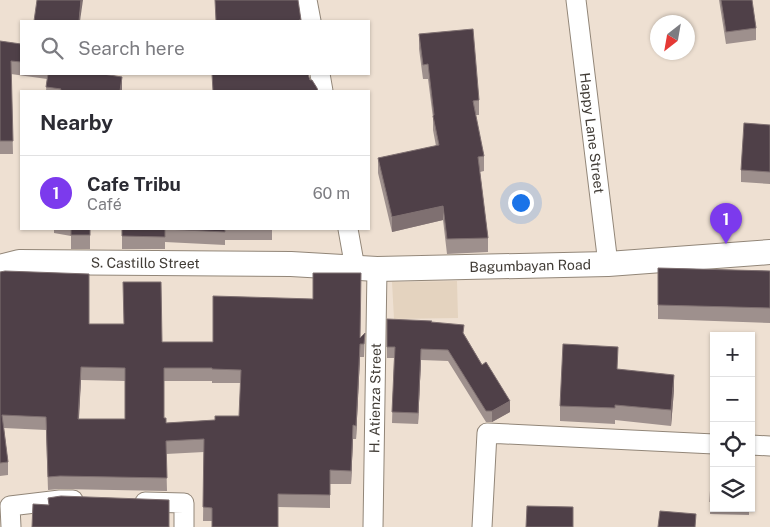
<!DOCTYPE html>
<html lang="en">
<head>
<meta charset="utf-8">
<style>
  :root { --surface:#fff; --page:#f7f7f7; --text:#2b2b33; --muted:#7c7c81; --line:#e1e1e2; --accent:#7c3aed }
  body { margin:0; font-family:"Public Sans",sans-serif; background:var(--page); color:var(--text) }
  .controls { position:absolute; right:15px; bottom:15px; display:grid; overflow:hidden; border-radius:0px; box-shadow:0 1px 4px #0004 }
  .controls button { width:45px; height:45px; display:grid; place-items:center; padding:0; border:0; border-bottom:1px solid var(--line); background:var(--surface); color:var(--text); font:25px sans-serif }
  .compass { position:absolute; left:650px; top:15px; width:45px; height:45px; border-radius:50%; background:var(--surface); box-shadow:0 1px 4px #0004; rotate:211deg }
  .you { position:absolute; left:520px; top:202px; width:18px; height:18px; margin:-12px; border:4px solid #fff; border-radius:50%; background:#1a73e8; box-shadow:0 0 0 8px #1a73e833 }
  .badge { display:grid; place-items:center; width:32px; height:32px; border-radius:50%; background:var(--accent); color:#fff; font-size:16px; font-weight:700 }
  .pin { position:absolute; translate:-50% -41px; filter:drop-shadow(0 1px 2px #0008) }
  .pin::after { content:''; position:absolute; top:26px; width:18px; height:15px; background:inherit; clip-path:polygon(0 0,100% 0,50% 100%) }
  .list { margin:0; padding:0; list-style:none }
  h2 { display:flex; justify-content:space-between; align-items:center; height:65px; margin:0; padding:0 20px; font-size:21px }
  h2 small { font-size:16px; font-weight:400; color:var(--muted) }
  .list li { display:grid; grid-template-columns:32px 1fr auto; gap:15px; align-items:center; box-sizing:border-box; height:75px; padding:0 20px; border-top:1px solid var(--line) }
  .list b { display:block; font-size:19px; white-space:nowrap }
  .list p { margin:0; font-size:16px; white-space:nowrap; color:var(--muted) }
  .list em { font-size:16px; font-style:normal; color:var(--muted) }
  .icon { flex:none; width:28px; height:28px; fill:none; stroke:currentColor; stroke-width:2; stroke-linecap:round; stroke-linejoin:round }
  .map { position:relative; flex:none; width:770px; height:527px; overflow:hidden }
  .search { position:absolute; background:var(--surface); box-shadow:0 1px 4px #0004; left:20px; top:20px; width:350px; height:55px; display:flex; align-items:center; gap:12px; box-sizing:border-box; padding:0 18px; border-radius:0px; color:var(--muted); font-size:19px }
  .panel { position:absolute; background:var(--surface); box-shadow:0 1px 4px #0004; left:20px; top:90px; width:350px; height:140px; border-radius:0px }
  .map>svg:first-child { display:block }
</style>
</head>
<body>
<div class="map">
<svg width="770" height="527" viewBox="0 0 770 527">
  <rect width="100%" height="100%" fill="#eee0d2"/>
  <polygon fill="#e4d3bf" points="457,281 458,318 394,319 392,282"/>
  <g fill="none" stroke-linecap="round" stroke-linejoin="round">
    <defs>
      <g id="minor">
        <polyline points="307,0 311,21"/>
        <path id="s1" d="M576,0L608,264"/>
        <polyline points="320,74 323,91"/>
        <polyline points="348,229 355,268"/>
        <polyline points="751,445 770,446"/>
        <polyline points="145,502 184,503 184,527"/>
        <polyline points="11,527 10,506 60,500 73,500"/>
        <path id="s2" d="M373,527L377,269"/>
        <polyline points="482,527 487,433 714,444"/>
      </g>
      <g id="tertiary">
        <path id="s3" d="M0,267L19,262L291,264L377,269L608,264L770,252"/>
      </g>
    </defs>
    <use href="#minor" stroke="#928678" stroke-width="21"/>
    <use href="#tertiary" stroke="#928678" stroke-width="26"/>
    <use href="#minor" stroke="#fff" stroke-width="19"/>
    <use href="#tertiary" stroke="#fff" stroke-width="24"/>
  </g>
  <g fill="#9e908d" fill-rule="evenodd">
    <polygon points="719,0 752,0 756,28 756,40 726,44"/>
    <polygon points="419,34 479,100 479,115 475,115 484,156 484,171 480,172 488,238 488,252 447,254 443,220 392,232 378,173 378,158 436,146 433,130 433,118 428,79 423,79 419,49"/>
    <polygon points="0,41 21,44 21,74 103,74 122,77 122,91 46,91 47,79 11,74 13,154 0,154"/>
    <polygon points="770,125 770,184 741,182 741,170"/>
    <polygon points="54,229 90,229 90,249 71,249 71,236 54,233"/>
    <polygon points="122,229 272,229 272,240 225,240 225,245 165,242 165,249 122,249"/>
    <polygon points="658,268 770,271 770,323 658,319"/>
    <path d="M0,272L89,324L162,342H213L361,337L365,333L364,357H360L356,439H353L351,484H330V508L278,507L212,521H203L204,452L166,454L167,491L60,489L48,490L46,430L4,428L8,462V475L0,476ZM81,380L125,381V419H79ZM164,381H212V383H241L239,416L215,420L166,423L164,418Z"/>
    <polygon points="387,319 431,322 464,334 510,412 492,422 486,422 448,361 421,360 418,424 392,423 394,358 387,358"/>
    <polygon points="617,369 674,390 671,426 615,420 615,424 560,421 560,406"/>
    <polygon points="714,456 714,508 749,508 749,515 710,514 710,502"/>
  </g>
  <g fill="#7f7071">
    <polygon points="81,0 83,0 80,21 79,21"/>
    <polygon points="122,77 122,91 120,91"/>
    <polygon points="443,206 443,220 392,232 392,217"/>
    <polygon points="360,344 360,357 356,439 356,426"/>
    <polygon points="421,349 421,360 418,424 418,413"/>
    <polygon points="81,367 81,380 78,432 78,419"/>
    <polygon points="674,375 674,390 671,426 671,410"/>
    <polygon points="510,401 510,412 492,422 492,411"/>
    <polygon points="353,425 353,439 351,484 351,471"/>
  </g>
  <g fill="#4f4048" stroke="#7f7071" fill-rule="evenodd">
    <polygon points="37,0 81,0 79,21 34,21"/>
    <polygon points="215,0 298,0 301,20 299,20 299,21 216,21"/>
    <polygon points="721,0 752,0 756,28 726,32"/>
    <polygon points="473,29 479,100 473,101 484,156 478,157 488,238 447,239 443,206 392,217 378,158 439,145 433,116 434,115 428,64 423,65 419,34"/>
    <polygon points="0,41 21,44 21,62 11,61 13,141 0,141"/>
    <polygon points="48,74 103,74 122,77 120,91 60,91 61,89 46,87"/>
    <polygon points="212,74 308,74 310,80 312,80 317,88 318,91 213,91"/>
    <polygon points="744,123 770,125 770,172 741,170"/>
    <rect x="71" y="229" width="19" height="6"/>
    <polygon points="122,229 225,229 225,232 165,229 165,237 122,236"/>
    <polygon points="658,268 770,271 770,308 658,305"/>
    <path d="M5,271L89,274V324H124L123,282H161L162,342H213V296L313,299V273H361L360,338L365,333L364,344H360L356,426L353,425L351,471L330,470V495L278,494V527H212V508L203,507L204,439L166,441L167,478L60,476L48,477L46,417L2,415L8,462L0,463V272ZM81,367L125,368V419H78ZM164,368H212V369L241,370L239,416H215V420L166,423V418H164Z"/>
    <polygon points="387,319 432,321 431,322 464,325 463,333 482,365 486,362 510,401 492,411 486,411 448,350 421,349 418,413 392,412 395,347 387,347"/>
    <polygon points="563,344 618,347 617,369 674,375 671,410 615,405 615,408 560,406"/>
    <polygon points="712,456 714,456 714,502 710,502"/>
    <polygon points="61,496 169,500 169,527 32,527 33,504 49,505 48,498"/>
    <polygon points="527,506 573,507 573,527 526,527"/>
    <polygon points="660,511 696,514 695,527 658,527"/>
  </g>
  <g text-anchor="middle" stroke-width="5" stroke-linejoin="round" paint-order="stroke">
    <g font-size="14" fill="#413c36" stroke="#fff">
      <text dy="5" stroke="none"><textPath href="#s1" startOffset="134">Happy Lane Street</textPath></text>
      <text dy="5" stroke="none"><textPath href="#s3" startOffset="146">S. Castillo Street</textPath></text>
      <text dy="5" stroke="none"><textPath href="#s3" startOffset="531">Bagumbayan Road</textPath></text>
      <text dy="5" stroke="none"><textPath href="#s2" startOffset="129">H. Atienza Street</textPath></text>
    </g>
  </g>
</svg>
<div class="controls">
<button>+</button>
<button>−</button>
<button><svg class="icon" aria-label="locate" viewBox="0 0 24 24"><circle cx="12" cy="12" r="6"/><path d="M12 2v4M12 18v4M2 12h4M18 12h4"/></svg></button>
<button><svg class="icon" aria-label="layers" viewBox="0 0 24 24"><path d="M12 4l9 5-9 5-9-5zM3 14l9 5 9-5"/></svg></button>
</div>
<svg class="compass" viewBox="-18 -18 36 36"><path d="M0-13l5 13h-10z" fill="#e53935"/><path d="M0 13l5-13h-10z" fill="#7c7c81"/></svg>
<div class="you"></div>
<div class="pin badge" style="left:726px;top:244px">1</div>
<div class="search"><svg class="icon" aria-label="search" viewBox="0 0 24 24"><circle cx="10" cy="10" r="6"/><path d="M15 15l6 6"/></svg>Search here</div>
<section class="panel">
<h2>Nearby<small></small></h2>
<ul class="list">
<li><span class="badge">1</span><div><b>Cafe Tribu</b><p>Café</p></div><em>60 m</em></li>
</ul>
</section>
</div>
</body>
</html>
